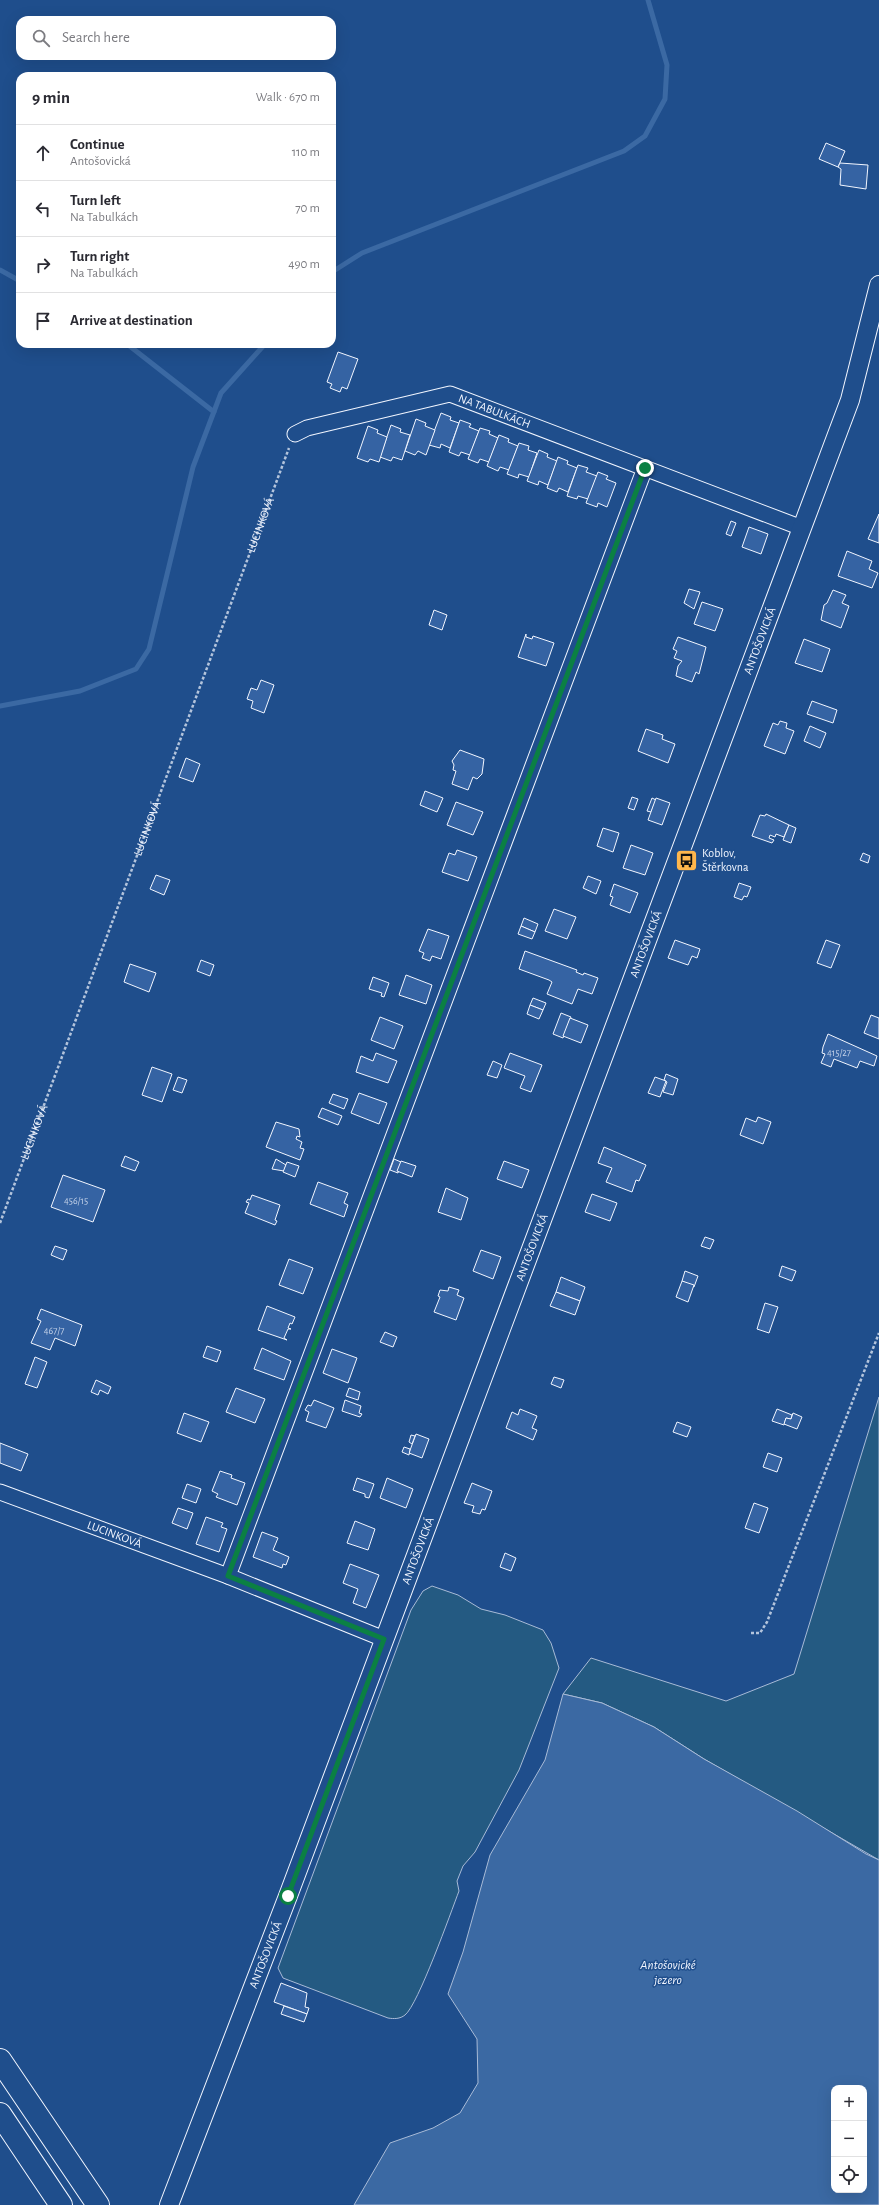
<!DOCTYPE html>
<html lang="en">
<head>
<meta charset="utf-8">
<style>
  :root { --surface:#fff; --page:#f2f2f3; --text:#2b2b33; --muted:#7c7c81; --line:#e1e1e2 }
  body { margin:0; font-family:"Alegreya Sans",sans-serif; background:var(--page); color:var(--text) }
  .controls { position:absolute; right:12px; bottom:12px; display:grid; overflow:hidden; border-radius:8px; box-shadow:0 4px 16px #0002 }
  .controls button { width:36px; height:36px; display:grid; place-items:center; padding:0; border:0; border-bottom:1px solid var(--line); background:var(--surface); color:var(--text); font:20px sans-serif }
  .stop { position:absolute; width:12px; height:12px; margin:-9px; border:3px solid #0b8043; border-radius:50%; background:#fff }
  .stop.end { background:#0b8043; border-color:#fff; box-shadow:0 1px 4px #0008 }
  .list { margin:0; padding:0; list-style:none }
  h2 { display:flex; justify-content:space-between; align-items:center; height:52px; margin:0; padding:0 16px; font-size:17px }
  h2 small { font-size:13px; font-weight:400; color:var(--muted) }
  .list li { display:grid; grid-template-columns:26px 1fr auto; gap:12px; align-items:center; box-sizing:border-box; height:56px; padding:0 16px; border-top:1px solid var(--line) }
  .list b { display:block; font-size:15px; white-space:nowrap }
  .list p { margin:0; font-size:13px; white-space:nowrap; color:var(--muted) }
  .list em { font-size:13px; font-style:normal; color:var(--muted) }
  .icon { flex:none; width:22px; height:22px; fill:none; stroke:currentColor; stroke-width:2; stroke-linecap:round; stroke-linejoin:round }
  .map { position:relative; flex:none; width:879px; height:2205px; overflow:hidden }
  .search { position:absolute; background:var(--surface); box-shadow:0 4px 16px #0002; left:16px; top:16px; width:320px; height:44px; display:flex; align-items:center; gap:10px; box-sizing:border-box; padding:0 14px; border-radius:12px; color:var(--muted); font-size:15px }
  .panel { position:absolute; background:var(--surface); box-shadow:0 4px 16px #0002; left:16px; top:72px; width:320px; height:276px; border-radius:12px }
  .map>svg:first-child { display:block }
</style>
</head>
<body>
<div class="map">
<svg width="879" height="2205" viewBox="0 0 879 2205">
  <rect width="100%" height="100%" fill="#1f4e8c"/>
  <g fill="#245a82" stroke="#a8bbd7">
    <polygon points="879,1397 879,1860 704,1759 654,1727 602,1703 563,1694 591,1658 726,1701 794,1674"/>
    <path d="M432,1586L458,1595L481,1609L505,1615L543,1630L551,1643L559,1668L519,1770L475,1852L463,1866L457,1881L459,1891C451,1912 418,2005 405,2015C400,2019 394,2019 388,2018L283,1978L278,1968L411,1610L423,1591Z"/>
  </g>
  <path fill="#3b69a3" stroke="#a8bbd7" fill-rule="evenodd" d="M563,1694L602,1703L654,1727L704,1759L797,1811L866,1854L879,1860V2205H354L390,2143L433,2128L460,2113L478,2083L477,2039L448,1994L463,1952L490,1855L545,1760ZM834,2088H864V2190H834Z"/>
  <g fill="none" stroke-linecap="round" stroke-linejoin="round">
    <g stroke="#3b69a3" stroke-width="5">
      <polyline points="0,270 20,281"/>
      <polyline points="332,272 362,253 624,151 645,136 665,99 667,65 648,0"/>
      <polyline points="127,344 214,412"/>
      <polyline points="0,706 80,691 136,669 149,649 193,467 221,393 265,344"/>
    </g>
  </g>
  <g fill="#3563a3" stroke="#f2f6ff">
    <polygon points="826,143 845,151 838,167 819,159"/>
    <polygon points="840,163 868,165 866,189 840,185 841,169 838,167"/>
    <polygon points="338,352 358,359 347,389 342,387 340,392 330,388 332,384 327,382"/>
    <polygon points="441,413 451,417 450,420 459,423 450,448 441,444 440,448 429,445"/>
    <polygon points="416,419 426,423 425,426 435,430 426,455 418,451 415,455 405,451"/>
    <polygon points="460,420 471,424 469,427 479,431 470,455 461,452 459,456 449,452"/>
    <polygon points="391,425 401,429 400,432 410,435 402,460 393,457 391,461 380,457"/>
    <polygon points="368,426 378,430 377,433 387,437 379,462 370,459 368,462 357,458"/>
    <polygon points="480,428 490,431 489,434 498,438 489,462 480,459 478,463 468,459"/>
    <polygon points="499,435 509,439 508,442 518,446 509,470 500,467 498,471 487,466"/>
    <polygon points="519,443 529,446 528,450 537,453 529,477 519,474 518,478 507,474"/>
    <polygon points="539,450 548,454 547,457 557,461 548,485 539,481 538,485 527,481"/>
    <polygon points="558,457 568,461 567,464 577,468 568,492 559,488 557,492 547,488"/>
    <polygon points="578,465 588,468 586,472 597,476 588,499 578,496 577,499 567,496"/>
    <polygon points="598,472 608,476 606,479 616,483 607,507 598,503 597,507 586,503"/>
    <polygon points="879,514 879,543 868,539"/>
    <polygon points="731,521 736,523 731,536 726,534"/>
    <polygon points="749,527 768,534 761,554 742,547"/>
    <polygon points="847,551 872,561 869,569 878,573 872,588 838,576"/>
    <polygon points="689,589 700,592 694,609 684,603"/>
    <polygon points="833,590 846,595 842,603 849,606 841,628 821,620 824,605 827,603"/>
    <polygon points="702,602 723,609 715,631 694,624"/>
    <polygon points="434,610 447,615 442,630 429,625"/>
    <polygon points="526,634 526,637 532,639 533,636 554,643 546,666 518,657"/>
    <polygon points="678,637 706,647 699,674 696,672 692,682 676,676 678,666 682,661 674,658 677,651 673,649"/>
    <polygon points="804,639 830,649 822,672 795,663"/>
    <polygon points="261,680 274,685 264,713 251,708 253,701 247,699 251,688 257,690"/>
    <polygon points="812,701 837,710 833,723 807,714"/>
    <polygon points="780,721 787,723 786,728 794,731 785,754 764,746 773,723 778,725"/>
    <polygon points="810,726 826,733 820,748 804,741"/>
    <polygon points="646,729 663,735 662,739 675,744 668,763 638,751"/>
    <polygon points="460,750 484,759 482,774 477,779 473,777 468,790 452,784 456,771 453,770 454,765 452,761"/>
    <polygon points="186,758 200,764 193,782 179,777"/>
    <polygon points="425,791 443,798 437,812 420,805"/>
    <polygon points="632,797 638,799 634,810 628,808"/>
    <polygon points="652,798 656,800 651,812 647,811"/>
    <polygon points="656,798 670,803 662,825 648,820"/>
    <polygon points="456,802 483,812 473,835 447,825"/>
    <polygon points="766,814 789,825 784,837 776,834 775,837 770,835 769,838 774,840 772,843 752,836 760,815 765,816"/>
    <polygon points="789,825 796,828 791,843 783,840"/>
    <polygon points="603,828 619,833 613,852 597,846"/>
    <polygon points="631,845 653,853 645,875 623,868"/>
    <polygon points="457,850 477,857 468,881 442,872 449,853 455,855"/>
    <polygon points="863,853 870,856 868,863 860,860"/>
    <polygon points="156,875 170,880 164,895 150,889"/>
    <polygon points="588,876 601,881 596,894 583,888"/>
    <polygon points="739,883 751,887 747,897 744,896 742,900 734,897"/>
    <polygon points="614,884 638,893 630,913 610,905 613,897 610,896"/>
    <polygon points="554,909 576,917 567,939 545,931"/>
    <polygon points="524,918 538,924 535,932 521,926"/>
    <polygon points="521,926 535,932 532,939 518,934"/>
    <polygon points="428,929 449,936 441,959 432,956 430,961 422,958 424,953 419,951"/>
    <polygon points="675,940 700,949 697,958 692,956 688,965 668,958"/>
    <polygon points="826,940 840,945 831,968 817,963"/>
    <polygon points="525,951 577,970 576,972 583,975 584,973 598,978 592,994 578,989 572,1004 547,994 552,982 549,980 519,969"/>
    <polygon points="201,960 214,965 210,976 197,971"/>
    <polygon points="130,964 156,973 149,992 124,982"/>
    <polygon points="406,975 432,985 426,1004 399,995"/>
    <polygon points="373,977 389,983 384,997 381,996 382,993 369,989"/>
    <polygon points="533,998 546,1003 543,1010 530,1005"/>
    <polygon points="530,1005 543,1010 539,1019 527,1014"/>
    <polygon points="561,1013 571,1017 563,1038 553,1034"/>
    <polygon points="871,1015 879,1018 879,1039 864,1033"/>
    <polygon points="380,1017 403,1026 394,1049 371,1040"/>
    <polygon points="570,1018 588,1025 581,1043 563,1036"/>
    <polygon points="828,1034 877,1056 874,1066 860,1061 857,1068 834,1059 831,1067 821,1063 825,1054 822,1053 823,1047"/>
    <polygon points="376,1053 397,1061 388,1083 356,1072 361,1056 373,1061"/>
    <polygon points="510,1053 542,1065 531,1092 520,1088 525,1076 504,1068"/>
    <polygon points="493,1061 502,1065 497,1078 487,1075"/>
    <polygon points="152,1067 172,1074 162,1102 142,1095"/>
    <polygon points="666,1074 678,1079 673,1095 663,1092 667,1082 664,1080"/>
    <polygon points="178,1077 187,1080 182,1093 173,1090"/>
    <polygon points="655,1077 666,1081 660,1097 648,1093"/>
    <polygon points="359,1093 387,1103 379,1124 351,1113"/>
    <polygon points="333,1094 348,1099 344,1109 329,1103"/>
    <polygon points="322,1108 342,1116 338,1125 318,1117"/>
    <polygon points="758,1117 771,1122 763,1144 740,1135 746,1118 756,1122"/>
    <polygon points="276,1122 299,1129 300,1137 297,1136 296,1139 302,1142 300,1148 304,1149 300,1160 266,1147"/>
    <polygon points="604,1147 646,1165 639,1181 636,1180 632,1192 606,1182 612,1168 598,1163"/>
    <polygon points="125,1156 139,1162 135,1171 121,1166"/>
    <polygon points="276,1159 286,1165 284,1171 272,1169"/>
    <polygon points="394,1159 401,1162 398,1173 390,1170"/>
    <polygon points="401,1161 416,1166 412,1177 397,1171"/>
    <polygon points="504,1161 529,1170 522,1188 497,1179"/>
    <polygon points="287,1162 299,1166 295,1177 283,1172"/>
    <polygon points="63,1175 105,1190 93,1222 51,1207"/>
    <polygon points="318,1182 348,1193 344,1203 348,1205 344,1217 310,1204"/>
    <polygon points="446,1188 468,1198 461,1220 438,1212"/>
    <polygon points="592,1194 617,1203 610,1221 585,1212"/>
    <polygon points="252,1195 280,1205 275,1220 277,1221 275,1225 245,1213 249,1203 246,1202 248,1199 250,1200"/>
    <polygon points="705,1237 714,1240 710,1249 701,1246"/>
    <polygon points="55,1246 67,1250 63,1260 51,1255"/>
    <polygon points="481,1250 501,1257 493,1279 473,1271"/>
    <polygon points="289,1259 313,1268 303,1294 279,1285"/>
    <polygon points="782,1266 796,1271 792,1281 779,1276"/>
    <polygon points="685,1271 698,1276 694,1287 682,1281"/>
    <polygon points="561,1277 585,1287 580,1301 556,1292"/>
    <polygon points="682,1281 694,1285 688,1302 676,1297"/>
    <polygon points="449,1287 459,1290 457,1295 464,1298 456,1320 434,1312 440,1297 438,1296 440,1290 448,1291"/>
    <polygon points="556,1292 580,1301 575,1315 550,1306"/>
    <polygon points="765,1303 778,1307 769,1333 757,1329"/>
    <polygon points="267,1306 295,1317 292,1324 290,1323 288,1328 291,1329 288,1329 284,1338 287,1340 258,1330"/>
    <polygon points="41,1309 82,1325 75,1346 55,1338 50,1350 31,1343 41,1321 37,1319"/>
    <polygon points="385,1332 397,1337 393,1347 380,1342"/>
    <polygon points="207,1346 221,1351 217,1362 203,1357"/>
    <polygon points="262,1348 291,1361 284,1380 254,1369"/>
    <polygon points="332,1349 357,1358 348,1383 323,1373"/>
    <polygon points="35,1357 47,1362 37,1388 25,1384"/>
    <polygon points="554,1377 564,1380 561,1388 551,1384"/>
    <polygon points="96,1380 111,1387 108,1394 100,1390 98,1395 91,1392"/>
    <polygon points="236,1388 265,1399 255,1423 226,1412"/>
    <polygon points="349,1388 360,1392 358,1400 346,1396"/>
    <polygon points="314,1400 334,1408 326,1428 306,1421 309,1412 305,1410 308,1405 311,1406"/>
    <polygon points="345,1400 361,1406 359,1413 362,1414 360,1417 342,1411"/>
    <polygon points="520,1409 537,1416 532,1428 537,1430 533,1440 506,1428 512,1412 518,1415"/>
    <polygon points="777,1409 792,1415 791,1419 786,1418 784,1425 772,1421"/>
    <polygon points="184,1413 209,1422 201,1442 177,1433"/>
    <polygon points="793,1413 802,1417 797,1429 784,1424 786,1418 791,1419"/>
    <polygon points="677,1422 691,1427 687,1437 673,1432"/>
    <polygon points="416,1434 429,1439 422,1458 409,1453"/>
    <polygon points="411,1435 415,1436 412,1444 409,1442"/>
    <polygon points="0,1443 28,1454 21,1471 0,1463"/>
    <polygon points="404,1447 410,1449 409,1455 402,1452"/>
    <polygon points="768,1453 782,1458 777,1472 763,1467"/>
    <polygon points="220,1471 232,1475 231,1478 245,1483 237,1505 216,1497 218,1494 212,1491"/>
    <polygon points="357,1478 374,1484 369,1498 365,1497 365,1494 353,1490"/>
    <polygon points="387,1478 413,1489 406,1508 380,1498"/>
    <polygon points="472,1483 492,1491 485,1510 482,1509 480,1514 472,1512 474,1506 464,1503"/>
    <polygon points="187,1484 201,1489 196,1503 182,1498"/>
    <polygon points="754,1503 768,1508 759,1533 745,1528"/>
    <polygon points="178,1508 193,1513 187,1529 172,1523"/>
    <polygon points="206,1517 223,1523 221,1527 227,1529 219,1552 196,1544"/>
    <polygon points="355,1521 375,1529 368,1550 347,1543"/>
    <polygon points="262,1532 278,1538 273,1550 289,1557 286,1565 283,1564 282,1568 253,1557"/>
    <polygon points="505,1553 516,1558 511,1571 500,1567"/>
    <polygon points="350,1564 379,1575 366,1608 353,1603 358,1589 343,1583"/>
    <polygon points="281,1983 307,1993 305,2007 309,2008 307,2014 274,2002"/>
    <polygon points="284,2006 307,2014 304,2022 281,2014"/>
  </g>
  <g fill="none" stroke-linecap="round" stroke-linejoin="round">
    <defs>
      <g id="minor">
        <path id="s2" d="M295,434L307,428L450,394L802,528"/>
        <path id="s3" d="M0,1492L228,1576"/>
        <polyline points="384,1639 228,1576 645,468"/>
      </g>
      <g id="tertiary">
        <path id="s4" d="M169,2205L288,1896L850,400L879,285"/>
      </g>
      <g id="motorway">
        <polyline points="0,2060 98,2205"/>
        <polyline points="0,2114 61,2205"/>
      </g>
    </defs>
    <use href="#minor" stroke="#f2f6ff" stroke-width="17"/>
    <use href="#tertiary" stroke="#f2f6ff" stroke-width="20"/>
    <use href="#motorway" stroke="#f2f6ff" stroke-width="24"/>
    <g stroke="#b3c4dc" stroke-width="2.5" stroke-dasharray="3 2" stroke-linecap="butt">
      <path id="s1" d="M0,1223L289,448"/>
      <polyline points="751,1633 760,1633 767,1622 879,1333"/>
    </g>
    <use href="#minor" stroke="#1f4e8c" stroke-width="15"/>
    <use href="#tertiary" stroke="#1f4e8c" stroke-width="18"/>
    <use href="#motorway" stroke="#1f4e8c" stroke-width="22"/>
  </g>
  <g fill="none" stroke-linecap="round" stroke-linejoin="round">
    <polyline stroke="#0b8043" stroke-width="5" points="288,1896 384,1639 228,1576 645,468"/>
  </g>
  <defs>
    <symbol id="bus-square" viewBox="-11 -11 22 22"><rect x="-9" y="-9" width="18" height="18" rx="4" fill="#ffb74d" stroke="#1f4e8c"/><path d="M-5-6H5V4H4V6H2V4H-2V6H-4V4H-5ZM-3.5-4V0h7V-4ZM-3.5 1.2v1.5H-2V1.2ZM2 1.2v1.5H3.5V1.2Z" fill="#111"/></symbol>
  </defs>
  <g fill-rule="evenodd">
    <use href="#bus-square" x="674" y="848" width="25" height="25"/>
  </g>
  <g text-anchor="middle" stroke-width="3" stroke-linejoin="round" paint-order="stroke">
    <g font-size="10" fill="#c3d1e8">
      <text x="839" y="1056">415/27</text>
      <text x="76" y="1204">456/15</text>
      <text x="54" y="1334">467/7</text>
    </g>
    <g font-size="12" fill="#f2f6ff" stroke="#1f4e8c">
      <text dy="4" stroke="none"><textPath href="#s2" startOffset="208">NA TABULKÁCH</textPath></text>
      <text dy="4" stroke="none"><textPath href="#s1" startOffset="745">LUCINKOVÁ</textPath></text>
      <text dy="4" stroke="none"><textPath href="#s4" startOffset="1672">ANTOŠOVICKÁ</textPath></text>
      <text dy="4" stroke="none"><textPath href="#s1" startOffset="421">LUCINKOVÁ</textPath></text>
      <text dy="4" stroke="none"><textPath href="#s4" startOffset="1348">ANTOŠOVICKÁ</textPath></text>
      <text dy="4" stroke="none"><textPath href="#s1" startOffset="97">LUCINKOVÁ</textPath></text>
      <text dy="4" stroke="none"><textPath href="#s4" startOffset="1024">ANTOŠOVICKÁ</textPath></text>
      <text dy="4" stroke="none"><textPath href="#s3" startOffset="122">LUCINKOVÁ</textPath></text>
      <text dy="4" stroke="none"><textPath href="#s4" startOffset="700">ANTOŠOVICKÁ</textPath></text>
      <text dy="4" stroke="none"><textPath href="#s4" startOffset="268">ANTOŠOVICKÁ</textPath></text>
    </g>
    <g font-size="12" fill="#f2f6ff" stroke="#1f4e8c" text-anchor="start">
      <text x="702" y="857">Koblov,<tspan x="702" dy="14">Štěrkovna</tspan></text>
    </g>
    <g font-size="13" font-style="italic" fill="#f2f6ff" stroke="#1f4e8c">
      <text x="668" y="1969">Antošovické<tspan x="668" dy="15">jezero</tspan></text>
    </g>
  </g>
</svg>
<div class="controls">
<button>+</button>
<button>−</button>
<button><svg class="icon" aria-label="locate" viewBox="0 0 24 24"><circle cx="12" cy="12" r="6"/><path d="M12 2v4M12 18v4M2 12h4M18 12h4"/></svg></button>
</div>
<div class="stop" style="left:288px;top:1896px"></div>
<div class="stop end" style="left:645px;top:468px"></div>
<div class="search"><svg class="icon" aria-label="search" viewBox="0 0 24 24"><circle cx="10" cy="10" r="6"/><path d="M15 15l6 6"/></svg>Search here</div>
<section class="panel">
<h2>9 min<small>Walk · 670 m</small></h2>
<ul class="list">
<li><svg class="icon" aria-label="ahead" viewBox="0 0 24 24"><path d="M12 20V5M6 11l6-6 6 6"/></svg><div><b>Continue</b><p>Antošovická</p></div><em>110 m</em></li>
<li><svg class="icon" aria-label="left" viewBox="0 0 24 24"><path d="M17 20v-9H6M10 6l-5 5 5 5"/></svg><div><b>Turn left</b><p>Na Tabulkách</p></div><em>70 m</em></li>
<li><svg class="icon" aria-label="right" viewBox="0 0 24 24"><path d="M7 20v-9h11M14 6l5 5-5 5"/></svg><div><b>Turn right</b><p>Na Tabulkách</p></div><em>490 m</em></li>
<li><svg class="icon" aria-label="arrive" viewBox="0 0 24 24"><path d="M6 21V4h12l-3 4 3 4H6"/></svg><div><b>Arrive at destination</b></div></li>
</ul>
</section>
</div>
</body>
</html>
